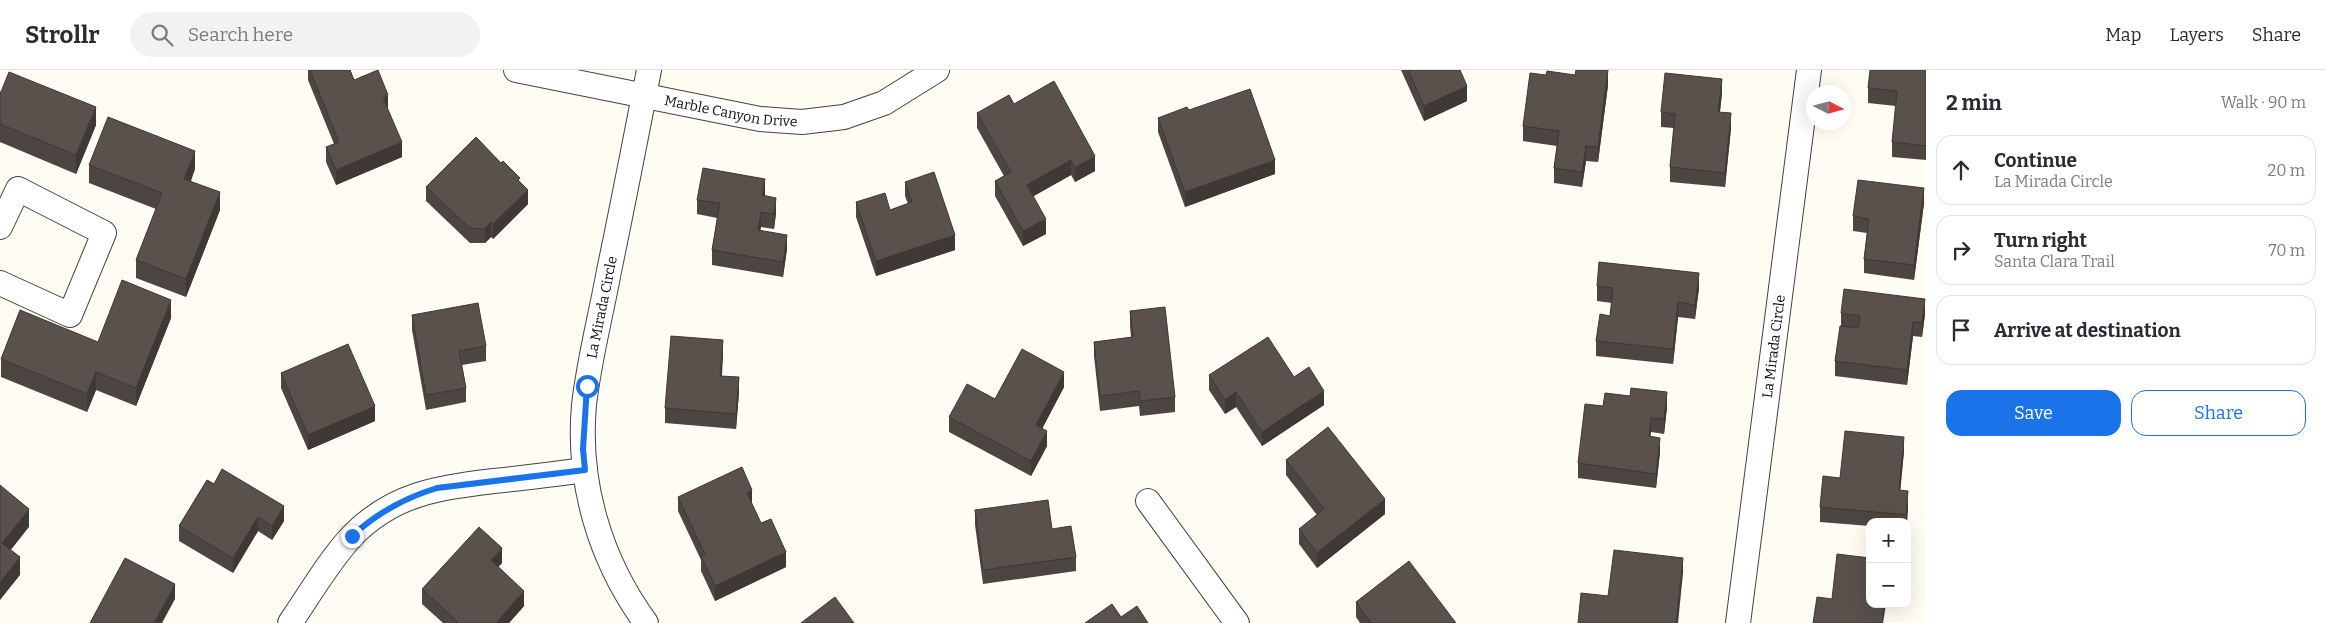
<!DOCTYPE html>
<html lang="en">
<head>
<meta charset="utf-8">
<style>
  :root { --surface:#fff; --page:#f2f2f3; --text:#2b2b33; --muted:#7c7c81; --line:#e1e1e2; --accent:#1a73e8 }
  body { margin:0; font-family:Bitter,serif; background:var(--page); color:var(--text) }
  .controls { position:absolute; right:15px; bottom:15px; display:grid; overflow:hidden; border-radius:10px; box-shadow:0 5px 20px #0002 }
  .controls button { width:45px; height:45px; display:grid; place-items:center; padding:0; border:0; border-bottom:1px solid var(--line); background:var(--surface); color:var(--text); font:25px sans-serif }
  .compass { position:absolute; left:1806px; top:15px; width:45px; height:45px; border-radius:50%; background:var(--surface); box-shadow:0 5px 20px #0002; rotate:96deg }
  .stop { position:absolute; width:15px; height:15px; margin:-11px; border:4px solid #1a73e8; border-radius:50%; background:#fff }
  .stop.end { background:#1a73e8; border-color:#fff; box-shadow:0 1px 5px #0008 }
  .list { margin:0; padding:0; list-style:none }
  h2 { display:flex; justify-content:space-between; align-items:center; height:65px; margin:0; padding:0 20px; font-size:21px }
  h2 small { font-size:16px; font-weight:400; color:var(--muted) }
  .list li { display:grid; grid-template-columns:32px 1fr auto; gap:15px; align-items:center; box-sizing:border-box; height:70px; margin:0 10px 10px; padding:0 10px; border:1px solid var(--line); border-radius:15px }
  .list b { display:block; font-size:19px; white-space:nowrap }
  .list p { margin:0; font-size:16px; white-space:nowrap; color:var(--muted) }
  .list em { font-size:16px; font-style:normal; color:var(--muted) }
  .actions { display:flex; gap:10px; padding:15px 20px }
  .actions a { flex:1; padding:11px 0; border:1px solid var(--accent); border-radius:15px; text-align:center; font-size:18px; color:var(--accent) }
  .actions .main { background:var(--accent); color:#fff }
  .icon { flex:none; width:28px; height:28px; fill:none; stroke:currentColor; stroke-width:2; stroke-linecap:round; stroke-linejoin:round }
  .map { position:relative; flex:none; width:1926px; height:553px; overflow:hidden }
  header { display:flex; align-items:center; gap:30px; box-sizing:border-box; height:70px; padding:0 25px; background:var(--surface); border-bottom:1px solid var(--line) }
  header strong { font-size:24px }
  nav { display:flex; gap:28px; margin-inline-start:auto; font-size:18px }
  .search { width:350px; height:45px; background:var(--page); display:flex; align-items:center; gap:12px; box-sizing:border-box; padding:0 18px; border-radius:28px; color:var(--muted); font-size:19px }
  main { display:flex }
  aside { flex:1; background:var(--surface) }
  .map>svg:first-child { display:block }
</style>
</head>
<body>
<header>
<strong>Strollr</strong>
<div class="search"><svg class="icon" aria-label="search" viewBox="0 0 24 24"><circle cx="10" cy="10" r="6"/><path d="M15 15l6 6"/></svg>Search here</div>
<nav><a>Map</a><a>Layers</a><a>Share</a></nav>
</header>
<main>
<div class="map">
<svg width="1926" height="553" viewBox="0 0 1926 553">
  <rect width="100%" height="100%" fill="#fffcf4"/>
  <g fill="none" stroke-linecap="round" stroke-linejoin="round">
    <defs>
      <g id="minor">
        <path id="s1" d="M516,0L760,49L802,52L844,47L884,33L937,0"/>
        <polyline points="0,157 18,119 104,163 70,245 0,213"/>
        <polyline points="1148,431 1237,553"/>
        <path d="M290,553C310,524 328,492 352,466C394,423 438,418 494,411C524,408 555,404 585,400"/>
        <path id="s2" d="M646,553C600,490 577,413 584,335C589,290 601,245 609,201C623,134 636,67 649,0"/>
        <path id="s3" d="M1738,553L1809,0"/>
      </g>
    </defs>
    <use href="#minor" stroke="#434343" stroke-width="26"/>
    <use href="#minor" stroke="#fff" stroke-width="24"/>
  </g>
  <g fill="#4d4541">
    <polygon points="308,0 350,0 354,10 388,40 402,87 336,115 326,92 326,77 334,74 308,10"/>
    <polygon points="1401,0 1460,0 1467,31 1424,51"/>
    <polygon points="1926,0 1926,90 1892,87 1892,72 1896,36 1868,33 1868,18"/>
    <polygon points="1608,15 1598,92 1586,91 1582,117 1554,113 1554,98 1557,76 1523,71 1523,56"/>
    <polygon points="0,22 96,55 76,104 0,72"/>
    <polygon points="1722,23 1720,42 1731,58 1725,117 1670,112 1670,97 1674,58 1661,57 1661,42"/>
    <polygon points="1014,34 1095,101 1075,112 1071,105 1033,126 1046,164 1023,176 995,126 995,111 1004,106 977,58 977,43"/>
    <polygon points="1189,40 1275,104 1185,137 1158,62 1158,48"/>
    <polygon points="89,95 195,99 191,111 220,140 186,227 136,208 136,190 156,139 89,113"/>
    <polygon points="520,112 528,134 493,169 491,167 485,173 470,173 426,131 426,117"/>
    <polygon points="905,112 955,180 876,206 856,147 856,132 890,140 908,134 905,126"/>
    <polygon points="765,124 765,126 776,143 774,159 761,157 760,160 787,179 783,207 712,195 712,180 717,148 697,144 697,130"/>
    <polygon points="1924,133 1914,210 1864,203 1864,189 1867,163 1853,161 1853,146"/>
    <polygon points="1597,216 1699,218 1695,249 1678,247 1673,294 1596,286 1596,271 1610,246 1612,233 1597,231"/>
    <polygon points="1130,241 1175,327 1175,342 1140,346 1139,336 1100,341 1094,286 1094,272 1131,267 1130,256"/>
    <polygon points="1841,243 1925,244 1922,267 1913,266 1907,315 1835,306 1835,291 1841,256"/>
    <polygon points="412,245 486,276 486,291 462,295 466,318 466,332 426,340 412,260"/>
    <polygon points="171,248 136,336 96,320 87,342 1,307 1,289 98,272"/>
    <polygon points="723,285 722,306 739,322 736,359 665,353 665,338"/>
    <polygon points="281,303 375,351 308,380 281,318"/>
    <polygon points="1209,305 1294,307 1324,335 1262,376 1236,337 1225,344 1209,320"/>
    <polygon points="1064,317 1042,359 1047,376 1031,406 949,362 949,347 995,329"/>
    <polygon points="1630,326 1667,337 1664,364 1651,362 1650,366 1660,382 1656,418 1578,408 1578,393 1603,336"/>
    <polygon points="1904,381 1900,420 1908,436 1907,452 1870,452 1870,456 1820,452 1820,437 1840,408"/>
    <polygon points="1286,390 1385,444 1317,498 1299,474 1299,459 1317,445 1286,405"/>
    <polygon points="207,410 284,451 272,470 258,461 233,503 179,471 179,456"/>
    <polygon points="678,427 752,434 761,453 786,497 715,531 701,501 701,490 678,441"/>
    <polygon points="975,440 1052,459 1076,487 1076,501 983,514 975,455"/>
    <polygon points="502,493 498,497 524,536 509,553 443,553 422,534 422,519"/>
    <polygon points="1356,532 1456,553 1360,553 1356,547"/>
  </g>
  <g fill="#3f3835">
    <polygon points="1608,0 1608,15 1598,92 1598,77"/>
    <polygon points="1722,9 1722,23 1718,57 1718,42"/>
    <polygon points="1467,16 1467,31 1424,51 1424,36"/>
    <polygon points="388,25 388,40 383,28"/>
    <polygon points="96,37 96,55 76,104 76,85"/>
    <polygon points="1731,43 1731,58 1725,117 1725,103"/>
    <polygon points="402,72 402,87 336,115 336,100"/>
    <polygon points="1586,76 1586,91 1582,117 1582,102"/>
    <polygon points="195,81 195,99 184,127 184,109"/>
    <polygon points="1095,86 1095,101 1075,112 1075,98"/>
    <polygon points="1071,90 1071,105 1027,130 1027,115"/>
    <polygon points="1275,90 1275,104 1185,137 1185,122"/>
    <polygon points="765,109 765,124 762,140 762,125"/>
    <polygon points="1924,118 1924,133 1914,210 1914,195"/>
    <polygon points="528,120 528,134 493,169 493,154"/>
    <polygon points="220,122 220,140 186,227 186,209"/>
    <polygon points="776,128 776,143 774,159 774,144"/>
    <polygon points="761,142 761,157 758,174 758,160"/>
    <polygon points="1046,149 1046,164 1023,176 1023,161"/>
    <polygon points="491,152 491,167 485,173 485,159"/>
    <polygon points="787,165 787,179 783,207 783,192"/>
    <polygon points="955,165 955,180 876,206 876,191"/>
    <polygon points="1699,203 1699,218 1695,249 1695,235"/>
    <polygon points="1925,229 1925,244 1922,267 1922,252"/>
    <polygon points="171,230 171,248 136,336 136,318"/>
    <polygon points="1678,232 1678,247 1673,294 1673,279"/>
    <polygon points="1913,252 1913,266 1907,315 1907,300"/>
    <polygon points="723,270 723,285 720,320 720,306"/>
    <polygon points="96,302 96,320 87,342 87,324"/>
    <polygon points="1064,302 1064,317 1036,370 1036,355"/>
    <polygon points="739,307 739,322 736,359 736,344"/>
    <polygon points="1324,321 1324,335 1262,376 1262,362"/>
    <polygon points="1236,322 1236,337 1225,344 1225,330"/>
    <polygon points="1667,322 1667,337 1664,364 1664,349"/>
    <polygon points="375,336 375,351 308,380 308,365"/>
    <polygon points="1651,348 1651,362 1649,381 1649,366"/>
    <polygon points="1047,361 1047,376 1031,406 1031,391"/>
    <polygon points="1904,367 1904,381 1899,435 1899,420"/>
    <polygon points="1660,368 1660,382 1656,418 1656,404"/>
    <polygon points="752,420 752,435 747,423"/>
    <polygon points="1908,421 1908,436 1907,452 1906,452"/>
    <polygon points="1385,429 1385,444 1317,498 1317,483"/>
    <polygon points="284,436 284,451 272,470 272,456"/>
    <polygon points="29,439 29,457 2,491 2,473"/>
    <polygon points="258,447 258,461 233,503 233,488"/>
    <polygon points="502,478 502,493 491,505 491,490"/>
    <polygon points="786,482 786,497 715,531 715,516"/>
    <polygon points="20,487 20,505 0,530 0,512"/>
    <polygon points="1683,488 1683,503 1678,553 1676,553"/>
    <polygon points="175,514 175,529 162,553 154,553"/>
    <polygon points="524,521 524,536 509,553 496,553"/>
    <polygon points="1884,534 1886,534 1883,553 1882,553"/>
  </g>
  <g fill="#5a504c" stroke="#3f3835">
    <polygon points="310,0 350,0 354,10 378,0 388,25 383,28 402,72 336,100 326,77 339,72"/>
    <polygon points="1408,0 1460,0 1467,16 1424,36"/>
    <polygon points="1576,0 1608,0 1598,77 1586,76 1582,102 1554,98 1559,61 1523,56 1530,3 1546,5 1547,1 1575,5"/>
    <polygon points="1870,0 1926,0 1926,76 1892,72 1897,21 1868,18"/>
    <polygon points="9,2 96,37 76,85 0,54 0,22 1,22"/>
    <polygon points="1665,3 1722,9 1718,42 1731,43 1725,103 1670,97 1675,44 1661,42"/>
    <polygon points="1054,11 1095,86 1075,98 1071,90 1027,115 1046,149 1023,161 995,111 1011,102 977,43 1009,25 1014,34"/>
    <polygon points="1250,19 1275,90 1185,122 1158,48 1187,37 1189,40"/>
    <polygon points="108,47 195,81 184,109 220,122 186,209 136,190 162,123 89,95"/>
    <polygon points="476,67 501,93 503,91 520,108 518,110 528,120 493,154 491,152 485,159 470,158 426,117"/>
    <polygon points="703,98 765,109 762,125 776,128 774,144 761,142 758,160 787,165 783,192 712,180 720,133 697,130"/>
    <polygon points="934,102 955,165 876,191 856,132 885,123 890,140 912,132 905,112"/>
    <polygon points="1858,110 1924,118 1914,195 1864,189 1869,149 1853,146"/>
    <polygon points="1599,192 1699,203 1695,235 1678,232 1673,279 1596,271 1600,244 1610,246 1613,218 1597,216"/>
    <polygon points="122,210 171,230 136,318 96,302 87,324 1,289 20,240 98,272"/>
    <polygon points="1844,219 1925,229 1922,252 1913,252 1907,300 1835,291 1840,256 1858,258 1860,246 1841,243"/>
    <polygon points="478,233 486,276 459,281 466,318 426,325 412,245"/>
    <polygon points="1165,237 1175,327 1140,331 1139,321 1100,326 1094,272 1133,267 1130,241"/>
    <polygon points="671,266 723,270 720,306 739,307 736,344 665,338"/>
    <polygon points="1268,267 1294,307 1309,297 1324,321 1262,362 1236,322 1225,330 1209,305"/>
    <polygon points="348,274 375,336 308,365 281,303"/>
    <polygon points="1022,279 1064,302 1036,355 1047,361 1031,391 949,347 967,314 995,329"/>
    <polygon points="1631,318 1667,322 1664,349 1651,348 1649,366 1660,368 1656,404 1578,393 1585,334 1603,336 1605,323 1630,326"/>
    <polygon points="1328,357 1385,429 1317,483 1299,459 1324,439 1286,390"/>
    <polygon points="1845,361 1904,367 1899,420 1908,421 1906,445 1820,437 1823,406 1840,408"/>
    <polygon points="742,397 752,420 747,423 761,453 771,449 786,482 715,516 701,486 705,484 678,427"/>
    <polygon points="222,399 284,436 272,456 258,447 233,488 179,456 207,410 214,414"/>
    <polygon points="0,415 29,439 2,473 20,487 0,512"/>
    <polygon points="1048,430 1052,459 1071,456 1076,487 983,500 975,440"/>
    <polygon points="479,457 502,478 491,490 524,521 496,553 459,553 422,519"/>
    <polygon points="1614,480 1683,488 1676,553 1578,553 1581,523 1608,526"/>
    <polygon points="1837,484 1870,488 1870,534 1884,534 1882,553 1813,553 1817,527 1832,529"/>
    <polygon points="125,488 175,514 154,553 90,553"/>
    <polygon points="1409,491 1456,553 1371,553 1356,532"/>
    <polygon points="835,527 854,553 801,553"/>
    <polygon points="1112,534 1121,547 1137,536 1148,553 1085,553"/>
  </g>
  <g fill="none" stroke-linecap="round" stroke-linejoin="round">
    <path stroke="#1a73e8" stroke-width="6" d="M352,466C377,443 404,428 437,418L585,400L583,379L587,316"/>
  </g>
  <g text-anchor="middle" stroke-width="5" stroke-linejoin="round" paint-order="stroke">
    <g font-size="14" fill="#101010" stroke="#fff">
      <text dy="5" stroke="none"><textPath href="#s1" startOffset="219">Marble Canyon Drive</textPath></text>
      <text dy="5" stroke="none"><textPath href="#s2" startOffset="331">La Mirada Circle</textPath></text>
      <text dy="5" stroke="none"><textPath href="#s3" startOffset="279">La Mirada Circle</textPath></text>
    </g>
  </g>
</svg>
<div class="controls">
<button>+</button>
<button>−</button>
</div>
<svg class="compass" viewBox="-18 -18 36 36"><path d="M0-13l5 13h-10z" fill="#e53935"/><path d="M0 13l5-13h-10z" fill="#7c7c81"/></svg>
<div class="stop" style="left:587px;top:316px"></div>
<div class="stop end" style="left:352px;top:466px"></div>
</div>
<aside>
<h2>2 min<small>Walk · 90 m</small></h2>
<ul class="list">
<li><svg class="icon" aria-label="ahead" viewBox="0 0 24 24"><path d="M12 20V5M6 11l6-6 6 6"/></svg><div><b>Continue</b><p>La Mirada Circle</p></div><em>20 m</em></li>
<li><svg class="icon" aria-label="right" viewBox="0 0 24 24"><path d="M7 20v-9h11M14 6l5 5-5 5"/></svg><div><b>Turn right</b><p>Santa Clara Trail</p></div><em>70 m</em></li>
<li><svg class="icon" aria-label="arrive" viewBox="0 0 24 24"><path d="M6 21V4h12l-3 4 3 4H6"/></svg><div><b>Arrive at destination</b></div></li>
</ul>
<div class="actions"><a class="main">Save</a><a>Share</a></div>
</aside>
</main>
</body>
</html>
